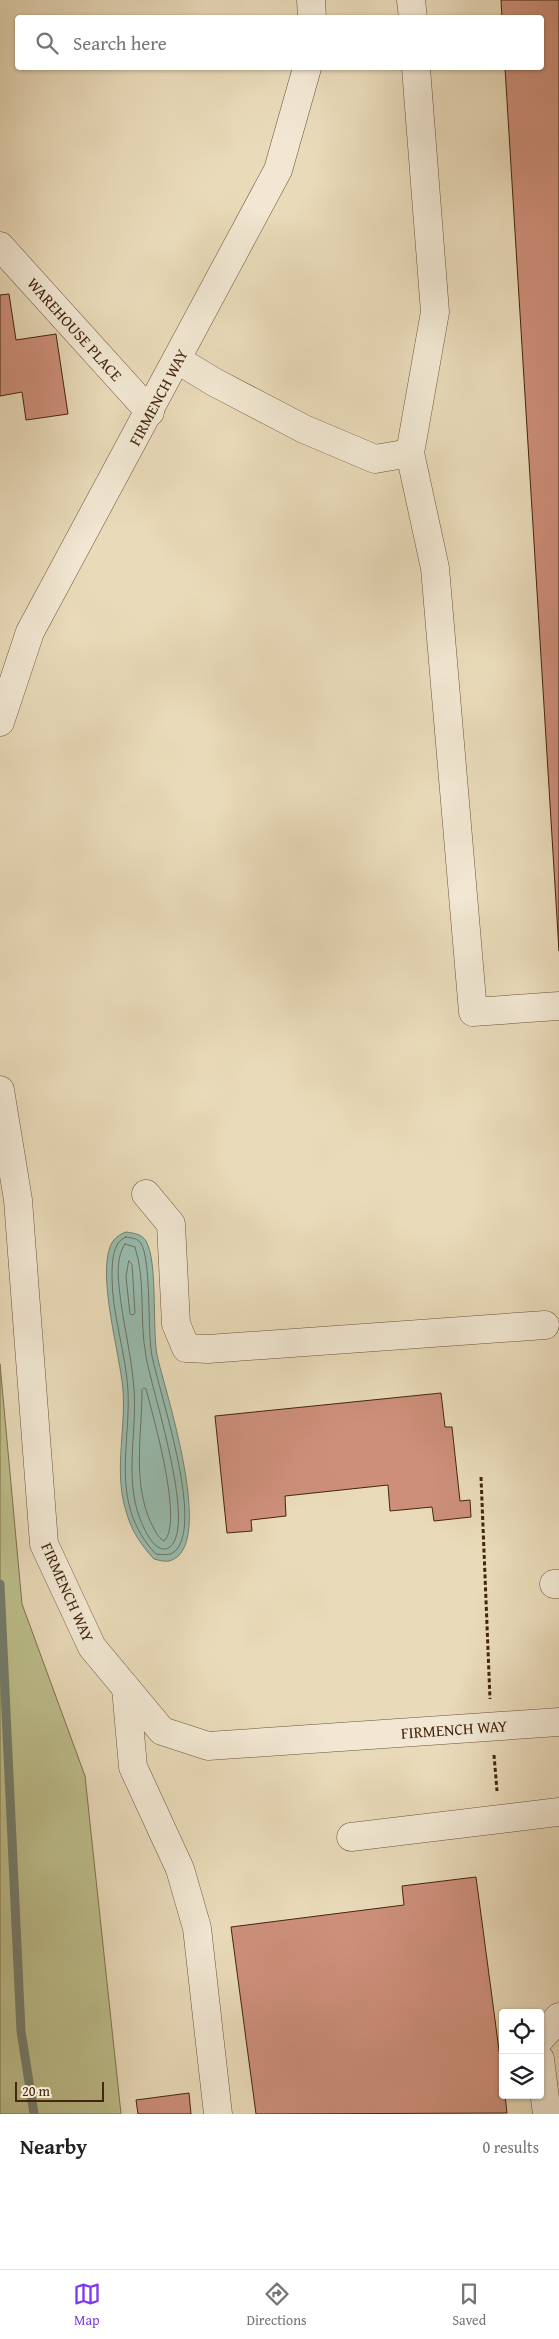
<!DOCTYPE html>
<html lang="en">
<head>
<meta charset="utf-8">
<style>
  :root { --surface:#fff; --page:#f2f2f2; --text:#202124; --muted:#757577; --line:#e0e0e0; --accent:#7c3aed }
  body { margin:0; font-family:"Gentium Book Plus",serif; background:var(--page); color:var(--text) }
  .controls { position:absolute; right:15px; bottom:15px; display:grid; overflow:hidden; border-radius:5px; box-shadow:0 1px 4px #0004 }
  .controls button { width:45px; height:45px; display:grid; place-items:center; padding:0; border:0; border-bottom:1px solid var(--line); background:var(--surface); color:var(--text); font:25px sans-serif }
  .scale { position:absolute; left:15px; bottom:12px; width:89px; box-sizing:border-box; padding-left:5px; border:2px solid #45250f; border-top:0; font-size:14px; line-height:18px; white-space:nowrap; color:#45250f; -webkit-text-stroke:4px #f1e7d2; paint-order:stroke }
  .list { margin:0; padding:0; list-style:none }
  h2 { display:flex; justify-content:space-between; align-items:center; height:65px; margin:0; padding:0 20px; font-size:21px }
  h2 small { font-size:16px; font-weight:400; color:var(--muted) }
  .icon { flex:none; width:28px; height:28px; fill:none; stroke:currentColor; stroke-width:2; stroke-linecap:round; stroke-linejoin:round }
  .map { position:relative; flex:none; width:559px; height:2114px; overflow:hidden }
  .search { position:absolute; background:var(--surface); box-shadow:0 1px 4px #0004; left:15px; right:15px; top:15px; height:55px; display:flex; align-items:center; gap:12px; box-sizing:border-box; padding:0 18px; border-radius:5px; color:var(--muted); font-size:19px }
  .sheet { height:155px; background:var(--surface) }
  nav { display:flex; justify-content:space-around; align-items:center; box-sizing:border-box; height:70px; border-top:1px solid var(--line); background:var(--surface); font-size:14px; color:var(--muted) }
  nav a { display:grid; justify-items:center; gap:2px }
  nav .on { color:var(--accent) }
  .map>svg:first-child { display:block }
</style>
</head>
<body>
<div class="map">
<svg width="559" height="2114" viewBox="0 0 559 2114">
  <rect width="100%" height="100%" fill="#e9dab9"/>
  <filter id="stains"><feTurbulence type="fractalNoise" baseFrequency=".004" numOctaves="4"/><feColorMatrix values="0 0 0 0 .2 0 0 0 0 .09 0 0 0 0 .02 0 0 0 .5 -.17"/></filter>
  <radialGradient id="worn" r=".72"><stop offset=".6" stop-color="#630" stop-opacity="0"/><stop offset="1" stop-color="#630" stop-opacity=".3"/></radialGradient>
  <polygon fill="#bcbe8b" stroke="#80724d" points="0,1364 22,1604 85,1776 121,2114 0,2114"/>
  <path fill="#97bbae" stroke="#767f6e" d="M126,1232C133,1233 142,1234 146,1241C158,1262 152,1327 157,1355C164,1388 218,1549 169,1561C165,1562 158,1560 154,1559C142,1546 132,1532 127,1514C113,1474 126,1431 123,1390C120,1354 98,1279 110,1247C113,1239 118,1235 126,1232Z"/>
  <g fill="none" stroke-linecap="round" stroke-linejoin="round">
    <g stroke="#6e705e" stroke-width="1">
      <path d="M126,1237C131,1238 136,1238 140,1242C152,1257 147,1333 152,1356C160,1395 202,1518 177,1549C172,1556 164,1555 156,1554C145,1543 136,1528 131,1512C119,1473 130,1431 128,1391C126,1353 112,1315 112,1277C112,1264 112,1242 126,1237Z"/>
      <path d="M125,1244L135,1247C146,1281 139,1320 146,1356C151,1389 197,1524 170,1547C167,1549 163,1550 160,1548C149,1544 140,1520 137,1510C126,1470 137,1429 134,1389C132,1361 125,1331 121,1303C119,1285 114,1260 125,1244Z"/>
      <polygon points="129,1261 132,1264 135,1313 133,1315 130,1314 126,1277"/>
      <path d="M144,1388L146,1389C153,1416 184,1523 164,1541C157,1537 155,1530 151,1523C132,1481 142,1435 142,1390Z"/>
    </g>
    <polyline stroke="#767f6e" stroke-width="9" points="0,1584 21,2031 34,2114"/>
  </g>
  <g fill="#cd8f7a" stroke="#45250f">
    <polygon points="501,0 559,0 559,951 505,68 542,68 542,18 502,18"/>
    <polygon points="9,294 16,340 56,334 68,414 26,420 22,392 0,396 0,295"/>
    <polygon points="441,1393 445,1427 452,1427 460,1501 470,1500 471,1517 434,1521 432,1507 390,1511 388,1485 285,1496 286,1516 251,1520 252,1531 227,1533 215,1416"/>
    <polygon points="476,1877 503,2080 503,2095 505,2095 507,2113 256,2114 231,1927 404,1905 402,1886"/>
    <polygon points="189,2093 191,2114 138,2114 136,2100"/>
  </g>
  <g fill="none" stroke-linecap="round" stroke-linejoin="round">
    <defs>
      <g id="minor">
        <polyline points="311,0 312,18"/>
        <polyline points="411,0 413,18"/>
        <polyline points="0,246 150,412"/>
        <polyline points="178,360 214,382 304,429 375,459 410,453 435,312 416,68"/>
        <polyline points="410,453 435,568 473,1012 559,1006"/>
        <polyline points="0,722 30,632 278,170 307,68"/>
        <polyline points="0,1090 18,1200 44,1544 92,1647 162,1731 208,1746 559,1722"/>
        <polyline points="146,1194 171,1224 176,1324 186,1348 208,1349 545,1325"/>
        <polyline points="554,1584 559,1584"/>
        <polyline points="126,1688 133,1767 180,1869 197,1928 218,2114"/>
        <polyline points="351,1837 559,1812"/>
        <polyline points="540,2039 559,2017"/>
        <polyline points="540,2059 547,2114"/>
      </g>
    </defs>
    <use href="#minor" stroke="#6e523a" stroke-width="29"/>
    <g stroke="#45250f" stroke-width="3" stroke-dasharray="4 2.5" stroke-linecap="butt">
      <polyline points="481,1477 490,1699"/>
      <polyline points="494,1755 497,1791"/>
    </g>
    <use href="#minor" stroke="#f1e7d2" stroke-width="28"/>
  </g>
  <g text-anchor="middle" stroke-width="4" stroke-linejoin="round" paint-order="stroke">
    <g font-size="16" fill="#45250f" stroke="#f1e7d2">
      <text transform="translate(75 329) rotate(48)" y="6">WAREHOUSE PLACE</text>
      <text transform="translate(158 397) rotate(-62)" y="6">FIRMENCH WAY</text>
      <text transform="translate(68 1592) rotate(66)" y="6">FIRMENCH WAY</text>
      <text transform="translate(454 1729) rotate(-4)" y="6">FIRMENCH WAY</text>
    </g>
  </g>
  <rect width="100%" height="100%" filter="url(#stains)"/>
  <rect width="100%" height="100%" fill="url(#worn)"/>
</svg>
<div class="controls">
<button><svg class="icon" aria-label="locate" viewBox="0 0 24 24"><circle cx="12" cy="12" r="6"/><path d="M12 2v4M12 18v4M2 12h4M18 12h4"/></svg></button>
<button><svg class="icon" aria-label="layers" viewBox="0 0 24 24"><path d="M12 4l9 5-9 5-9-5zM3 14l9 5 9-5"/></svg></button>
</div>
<div class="scale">20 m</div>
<div class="search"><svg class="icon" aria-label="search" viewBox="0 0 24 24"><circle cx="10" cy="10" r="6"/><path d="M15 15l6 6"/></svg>Search here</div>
</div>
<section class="sheet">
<h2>Nearby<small>0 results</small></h2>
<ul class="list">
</ul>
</section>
<nav>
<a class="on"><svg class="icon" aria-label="map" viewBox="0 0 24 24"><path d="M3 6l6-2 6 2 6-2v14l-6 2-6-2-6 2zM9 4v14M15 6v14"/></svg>Map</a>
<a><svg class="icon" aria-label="directions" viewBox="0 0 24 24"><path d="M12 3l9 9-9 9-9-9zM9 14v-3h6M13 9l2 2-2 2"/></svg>Directions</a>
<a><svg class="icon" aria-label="saved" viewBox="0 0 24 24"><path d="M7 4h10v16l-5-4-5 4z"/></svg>Saved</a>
</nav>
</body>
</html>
